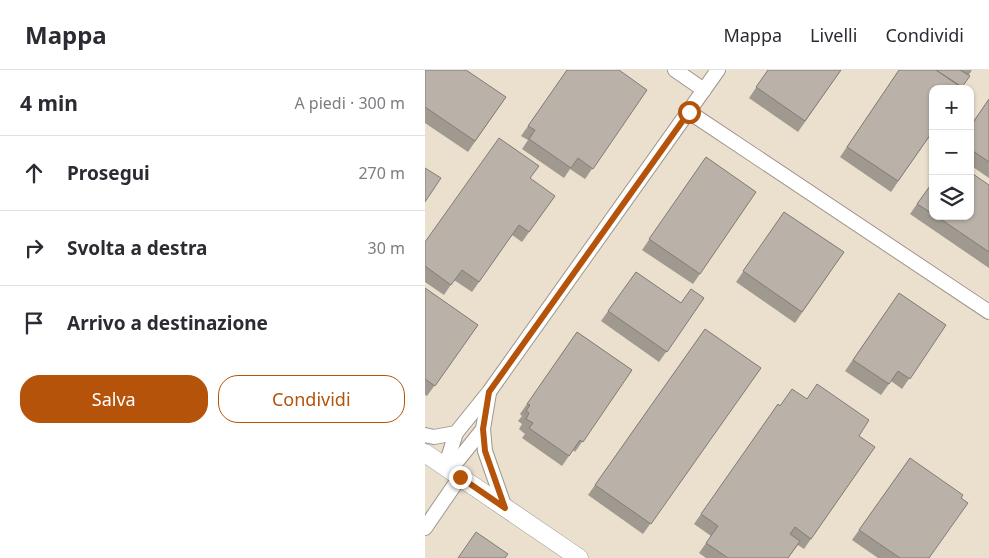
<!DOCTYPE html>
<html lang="it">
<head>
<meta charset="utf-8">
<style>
  :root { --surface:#fff; --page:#f7f7f7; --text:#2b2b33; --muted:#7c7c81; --line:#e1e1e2; --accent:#b45309 }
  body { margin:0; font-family:"Noto Sans",sans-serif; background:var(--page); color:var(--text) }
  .controls { position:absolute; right:15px; top:15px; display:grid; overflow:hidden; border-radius:10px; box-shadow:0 1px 4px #0004 }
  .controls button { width:45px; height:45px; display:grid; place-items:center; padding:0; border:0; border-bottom:1px solid var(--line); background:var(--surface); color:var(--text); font:25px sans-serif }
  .stop { position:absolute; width:15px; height:15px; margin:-11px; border:4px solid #b45309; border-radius:50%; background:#fff }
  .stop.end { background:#b45309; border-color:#fff; box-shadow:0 1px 5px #0008 }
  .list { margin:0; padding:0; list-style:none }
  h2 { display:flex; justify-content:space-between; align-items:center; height:65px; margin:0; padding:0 20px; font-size:21px }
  h2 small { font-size:16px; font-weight:400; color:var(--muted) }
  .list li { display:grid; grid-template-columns:32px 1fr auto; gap:15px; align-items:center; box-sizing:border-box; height:75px; padding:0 20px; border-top:1px solid var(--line) }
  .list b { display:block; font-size:19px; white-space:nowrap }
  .list em { font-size:16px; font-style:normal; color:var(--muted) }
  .actions { display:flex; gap:10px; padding:15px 20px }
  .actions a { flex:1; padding:11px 0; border:1px solid var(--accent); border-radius:20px; text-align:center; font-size:18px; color:var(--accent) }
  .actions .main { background:var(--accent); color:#fff }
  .icon { flex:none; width:28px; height:28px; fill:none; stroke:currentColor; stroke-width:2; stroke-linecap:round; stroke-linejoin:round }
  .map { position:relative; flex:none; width:564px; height:488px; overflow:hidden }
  header { display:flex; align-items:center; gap:30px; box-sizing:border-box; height:70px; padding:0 25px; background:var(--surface); border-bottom:1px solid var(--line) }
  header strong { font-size:24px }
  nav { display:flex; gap:28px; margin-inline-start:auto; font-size:18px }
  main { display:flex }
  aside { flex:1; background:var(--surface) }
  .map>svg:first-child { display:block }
</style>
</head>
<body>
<header>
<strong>Mappa</strong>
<nav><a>Mappa</a><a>Livelli</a><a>Condividi</a></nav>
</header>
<main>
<aside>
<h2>4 min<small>A piedi · 300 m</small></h2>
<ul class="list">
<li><svg class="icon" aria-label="ahead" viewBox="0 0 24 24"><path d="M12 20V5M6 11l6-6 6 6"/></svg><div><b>Prosegui</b></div><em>270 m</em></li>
<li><svg class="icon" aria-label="right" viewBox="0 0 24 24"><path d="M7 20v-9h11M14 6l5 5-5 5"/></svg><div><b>Svolta a destra</b></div><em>30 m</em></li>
<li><svg class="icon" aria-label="arrive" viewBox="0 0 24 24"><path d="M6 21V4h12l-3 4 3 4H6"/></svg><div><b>Arrivo a destinazione</b></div></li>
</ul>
<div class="actions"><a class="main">Salva</a><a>Condividi</a></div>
</aside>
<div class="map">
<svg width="564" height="488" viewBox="0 0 564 488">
  <rect width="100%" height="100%" fill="#f4ede2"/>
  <path fill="#ebdfce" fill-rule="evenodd" d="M0,0H564V488H0ZM508,19H545V146H508Z"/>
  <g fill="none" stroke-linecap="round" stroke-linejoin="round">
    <defs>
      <g id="minor">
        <polyline points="250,0 279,20"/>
        <polyline points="264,42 564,242"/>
        <polyline points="64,323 58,359 60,381 80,438"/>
        <polyline points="0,365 9,367 31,363 64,322 293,0"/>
        <polyline points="23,399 34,389 58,359"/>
        <polyline points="23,399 24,385 31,363"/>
        <polyline points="0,458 35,407"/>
      </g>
      <polyline id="tertiary" points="0,383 154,488"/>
    </defs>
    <use href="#minor" stroke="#9e978d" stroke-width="16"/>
    <use href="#tertiary" stroke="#9e978d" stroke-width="19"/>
    <use href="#minor" stroke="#fff" stroke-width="14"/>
    <use href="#tertiary" stroke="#fff" stroke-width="18"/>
  </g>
  <g fill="#a09990">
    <polygon points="0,0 81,27 43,82 0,53"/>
    <polygon points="142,0 222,20 160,109 145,99 139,108 97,79 103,70 96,66"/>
    <polygon points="343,0 416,0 373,62 324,28"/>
    <polygon points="474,0 547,0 508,61 466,122 415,87"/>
    <polygon points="564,29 564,108 545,95 545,56"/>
    <polygon points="281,87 331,122 268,214 217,180"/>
    <polygon points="508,111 508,146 545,146 564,115 564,198 485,144"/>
    <polygon points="130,126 97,172 87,165 47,222 29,210 19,225 0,212 0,172"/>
    <polygon points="359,142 419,182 370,253 311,212"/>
    <polygon points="211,202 256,233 279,228 234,292 176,251"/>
    <polygon points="0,218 53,255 2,326 0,325"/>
    <polygon points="474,223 521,255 477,319 466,311 456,325 420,301"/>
    <polygon points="280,259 336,298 218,464 163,425"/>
    <polygon points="152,262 207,300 150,382 148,380 137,396 97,368 100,364 94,359 97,354 93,351 97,346 95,344"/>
    <polygon points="353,334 434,366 450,377 379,479 373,475 363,488 281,488 274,483 286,466 269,454"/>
    <polygon points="485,388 536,428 504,488 453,488 427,470"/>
  </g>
  <g fill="#bab2a8" stroke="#827d76">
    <polygon points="0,0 41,0 81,27 50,71 0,37"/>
    <polygon points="142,0 194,0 222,20 168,99 153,88 146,98 104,69 110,60 103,56"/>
    <polygon points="343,0 416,0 380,51 331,17"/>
    <polygon points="474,0 511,0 537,18 536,19 508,19 508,61 473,111 422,77"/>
    <polygon points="511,0 535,0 545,6 537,17"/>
    <polygon points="564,29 564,92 548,81 545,85 545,57"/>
    <polygon points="74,68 114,96 105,108 130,126 104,162 94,155 54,212 37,200 26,215 0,196 0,172"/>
    <polygon points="281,87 331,122 275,204 224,169"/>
    <polygon points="0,98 16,108 0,132"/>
    <polygon points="545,102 564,115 564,182 511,146 545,146"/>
    <polygon points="508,112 508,144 492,134"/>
    <polygon points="359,142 419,182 377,242 318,201"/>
    <polygon points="211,202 256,233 266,219 279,228 242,282 183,241"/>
    <polygon points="0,218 53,255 10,316 0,309"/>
    <polygon points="474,223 521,255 485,309 473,301 464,314 428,290"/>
    <polygon points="280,259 336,298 226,454 170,415"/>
    <polygon points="152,262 207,300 158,372 155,370 144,386 104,358 108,353 101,349 104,343 101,341 105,335 102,334"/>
    <polygon points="392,314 444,350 434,366 450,377 386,469 370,457 365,464 375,471 363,488 303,488 281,473 293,456 276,444 353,334 355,336 367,319 382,329"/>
    <polygon points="485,388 538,425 536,428 543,433 504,488 475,488 434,460"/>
    <polygon points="51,462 83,484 80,488 33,488"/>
  </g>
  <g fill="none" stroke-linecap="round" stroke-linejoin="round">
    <polyline stroke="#b45309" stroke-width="6" points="35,407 80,438 60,381 58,359 64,322 264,42"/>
  </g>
</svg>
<div class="controls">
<button>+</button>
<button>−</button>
<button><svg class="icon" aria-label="layers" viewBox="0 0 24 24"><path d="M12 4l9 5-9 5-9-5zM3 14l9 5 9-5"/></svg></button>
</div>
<div class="stop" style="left:264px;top:42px"></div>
<div class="stop end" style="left:35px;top:407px"></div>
</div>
</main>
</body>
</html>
